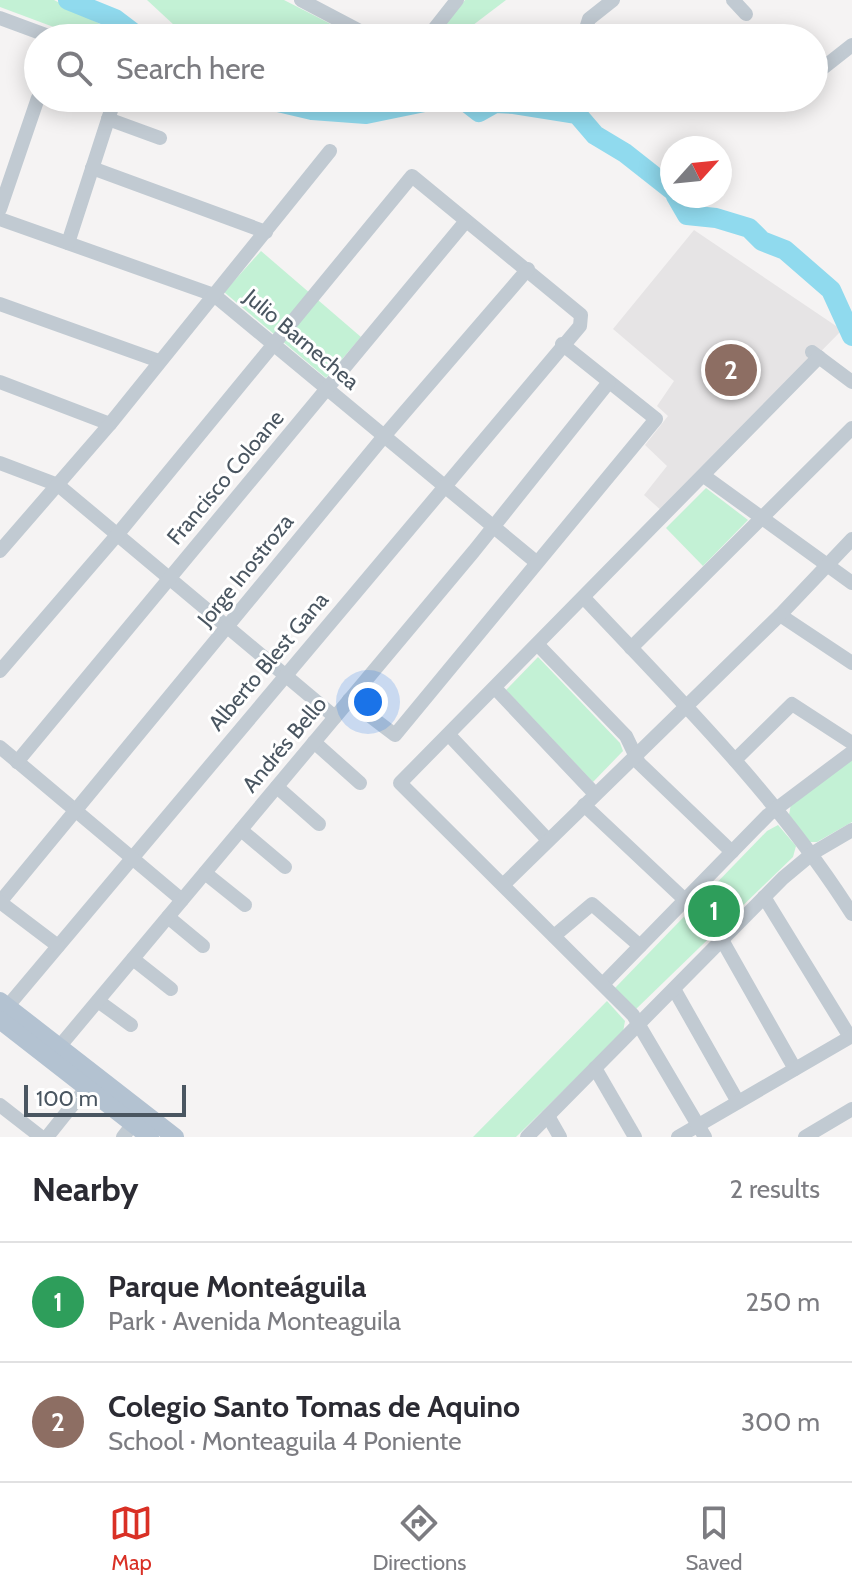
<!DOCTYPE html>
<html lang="en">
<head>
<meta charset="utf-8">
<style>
  :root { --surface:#fff; --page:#f2f2f3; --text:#2b2b33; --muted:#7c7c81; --line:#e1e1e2; --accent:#d93025 }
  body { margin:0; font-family:Cabin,sans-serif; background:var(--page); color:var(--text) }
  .compass { position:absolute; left:660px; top:136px; width:72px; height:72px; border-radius:50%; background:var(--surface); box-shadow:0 4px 20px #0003; rotate:63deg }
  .scale { position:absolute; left:24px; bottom:20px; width:162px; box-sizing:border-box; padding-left:8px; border:4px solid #4a5661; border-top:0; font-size:22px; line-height:28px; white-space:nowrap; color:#4a5661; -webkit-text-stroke:6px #fff; paint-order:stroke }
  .you { position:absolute; left:368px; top:702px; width:28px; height:28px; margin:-20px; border:6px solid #fff; border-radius:50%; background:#1a73e8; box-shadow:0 0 0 12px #1a73e833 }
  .badge { display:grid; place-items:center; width:52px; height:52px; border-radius:50%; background:var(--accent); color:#fff; font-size:26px; font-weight:700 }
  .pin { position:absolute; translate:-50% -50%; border:4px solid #fff; box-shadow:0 2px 8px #0006 }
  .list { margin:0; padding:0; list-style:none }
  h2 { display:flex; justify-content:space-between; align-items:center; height:104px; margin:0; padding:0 32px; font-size:34px }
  h2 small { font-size:26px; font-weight:400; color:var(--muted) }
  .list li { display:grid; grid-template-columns:52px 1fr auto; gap:24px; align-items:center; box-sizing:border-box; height:120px; padding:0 32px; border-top:2px solid var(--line) }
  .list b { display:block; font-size:30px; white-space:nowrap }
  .list p { margin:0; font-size:26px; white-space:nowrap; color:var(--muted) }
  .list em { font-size:26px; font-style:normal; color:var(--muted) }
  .icon { flex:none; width:44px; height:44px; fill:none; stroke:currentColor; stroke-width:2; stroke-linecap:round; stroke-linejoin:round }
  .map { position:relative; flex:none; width:852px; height:1137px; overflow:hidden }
  .search { position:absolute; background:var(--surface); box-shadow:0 4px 20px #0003; left:24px; right:24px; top:24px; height:88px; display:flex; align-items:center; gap:20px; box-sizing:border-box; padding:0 28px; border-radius:44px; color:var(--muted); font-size:30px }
  .sheet { height:344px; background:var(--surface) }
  nav { display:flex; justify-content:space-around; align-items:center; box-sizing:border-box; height:112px; border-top:2px solid var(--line); background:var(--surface); font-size:22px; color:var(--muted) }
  nav a { display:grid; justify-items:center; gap:4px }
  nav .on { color:var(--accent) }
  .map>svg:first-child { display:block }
</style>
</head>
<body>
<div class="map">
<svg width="852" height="1137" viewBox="0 0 852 1137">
  <rect width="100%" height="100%" fill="#f5f3f3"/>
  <polygon fill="#e6e4e5" points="694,230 842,330 663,512 644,495 667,466 645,445 668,416 657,406 674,381 613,329"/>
  <g fill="#c3f1d5">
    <polygon points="0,0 54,0 127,38 83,38 0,7"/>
    <polygon points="147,0 284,0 358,38 188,38"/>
    <polygon points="465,0 506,0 456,38 435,38"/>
    <polygon points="261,251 361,337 326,378 224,292"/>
    <polygon points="706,488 748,520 703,566 666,528"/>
    <polygon points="538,657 620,743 623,751 593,782 506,690"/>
    <polygon points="852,759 852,822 817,842 810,842 789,815 791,804"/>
    <polygon points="778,825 796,846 793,857 635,1010 615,988 767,831"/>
    <polygon points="607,1001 625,1021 623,1032 516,1137 473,1137"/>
  </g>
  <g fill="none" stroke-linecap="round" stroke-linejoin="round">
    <g stroke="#90daee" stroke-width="20">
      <polyline points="68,0 115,19 140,38"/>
      <polyline points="261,98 312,110 366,114 444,98"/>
      <polyline points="461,98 479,112 495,103 514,104 577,114 595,135 625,153 672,190"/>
      <polyline points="676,196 687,215 716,218 749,228 762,241 785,250 831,290 852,336"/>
    </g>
    <g stroke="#c1cad2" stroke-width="14">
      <polyline points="301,0 373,38"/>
      <polyline points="733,0 746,14"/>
      <polyline points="0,18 54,38"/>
      <polyline points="427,38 457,0"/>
      <polyline points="583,38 589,19 613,0"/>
      <polyline points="814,75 852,45"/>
      <polyline points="108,119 160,138"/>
      <polyline points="92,168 266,232"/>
      <polyline points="0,209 38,98"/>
      <polyline points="0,219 214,295 536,562"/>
      <polyline points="68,243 115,98"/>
      <polyline points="0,304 159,361"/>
      <polyline points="812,352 852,382"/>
      <polyline points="0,382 110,424"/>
      <polyline points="0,463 58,485 335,717"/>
      <polyline points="704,476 852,583"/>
      <polyline points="0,551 110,424 330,151"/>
      <path d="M585,599C679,699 778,797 852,914"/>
      <polyline points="780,615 852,663"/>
      <polyline points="538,645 626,736 639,763 732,852"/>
      <polyline points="631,648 852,428"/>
      <polyline points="0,671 117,535 412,176 581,315 580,326 7,1007"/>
      <polyline points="495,688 595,794"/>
      <polyline points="349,700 395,735 656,419 562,344"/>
      <polyline points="449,735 548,840"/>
      <polyline points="314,742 360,783"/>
      <polyline points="0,747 182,900"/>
      <polyline points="735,760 792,704 852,743"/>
      <polyline points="17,762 466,221"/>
      <polyline points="277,787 319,824"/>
      <polyline points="584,805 685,900"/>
      <polyline points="241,830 285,867"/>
      <polyline points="205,873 245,905"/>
      <polyline points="503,885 780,615 852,539"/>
      <polyline points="764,897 850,1037"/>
      <polyline points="0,902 385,435 528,269"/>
      <polyline points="0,902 58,946"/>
      <polyline points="168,917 203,946"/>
      <polyline points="554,936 592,904 640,946"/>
      <polyline points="722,940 795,1069"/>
      <polyline points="133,959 171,989"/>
      <polyline points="603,984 768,815 852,752"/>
      <polyline points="674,989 738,1102"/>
      <polyline points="98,1001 131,1025"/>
      <polyline points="54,1053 474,551 609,382"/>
      <polyline points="595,1068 635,1137"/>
      <polyline points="0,1105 41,1137"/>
      <polyline points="548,1116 560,1137"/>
      <polyline points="47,1137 91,1082"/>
      <polyline points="123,1137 133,1124"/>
      <polyline points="527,1137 783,878 813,853 852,830"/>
      <polyline points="678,1137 852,1036"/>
      <polyline points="705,1137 633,1015 400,783 819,357"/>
      <polyline points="805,1137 852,1109"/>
    </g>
    <g stroke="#b3c2d1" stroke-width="18">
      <polyline points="0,1001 175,1137"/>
      <polyline points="0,1020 150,1137"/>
    </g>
  </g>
  <g text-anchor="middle" stroke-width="6" stroke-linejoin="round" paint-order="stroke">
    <g font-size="22" fill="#4a5661" stroke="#fff">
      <text transform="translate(302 339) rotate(40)" y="8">Julio Barnechea</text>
      <text transform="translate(225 477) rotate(-50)" y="8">Francisco Coloane</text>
      <text transform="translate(245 570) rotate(-51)" y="8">Jorge Inostroza</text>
      <text transform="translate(268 661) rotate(-50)" y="8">Alberto Blest Gana</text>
      <text transform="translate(284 744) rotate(-50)" y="8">Andrés Bello</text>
    </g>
  </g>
</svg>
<svg class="compass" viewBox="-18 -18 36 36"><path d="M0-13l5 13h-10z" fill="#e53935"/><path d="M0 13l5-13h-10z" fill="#7c7c81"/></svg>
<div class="scale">100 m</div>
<div class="you"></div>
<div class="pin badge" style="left:714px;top:911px;background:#2e9e5b">1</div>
<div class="pin badge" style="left:731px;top:370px;background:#8d6e63">2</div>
<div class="search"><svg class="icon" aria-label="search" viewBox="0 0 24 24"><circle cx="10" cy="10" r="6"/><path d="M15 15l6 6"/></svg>Search here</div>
</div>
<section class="sheet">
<h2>Nearby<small>2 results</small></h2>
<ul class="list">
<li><span class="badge" style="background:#2e9e5b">1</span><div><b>Parque Monteáguila</b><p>Park · Avenida Monteaguila</p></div><em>250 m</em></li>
<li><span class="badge" style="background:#8d6e63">2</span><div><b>Colegio Santo Tomas de Aquino</b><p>School · Monteaguila 4 Poniente</p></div><em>300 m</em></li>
</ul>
</section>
<nav>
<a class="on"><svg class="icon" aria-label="map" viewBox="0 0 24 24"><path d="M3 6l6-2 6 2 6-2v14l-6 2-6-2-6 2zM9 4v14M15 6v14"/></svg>Map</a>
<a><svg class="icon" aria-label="directions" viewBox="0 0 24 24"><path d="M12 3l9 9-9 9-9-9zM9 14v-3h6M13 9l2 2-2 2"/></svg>Directions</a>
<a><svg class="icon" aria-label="saved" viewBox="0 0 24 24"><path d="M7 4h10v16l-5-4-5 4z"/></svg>Saved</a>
</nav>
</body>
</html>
